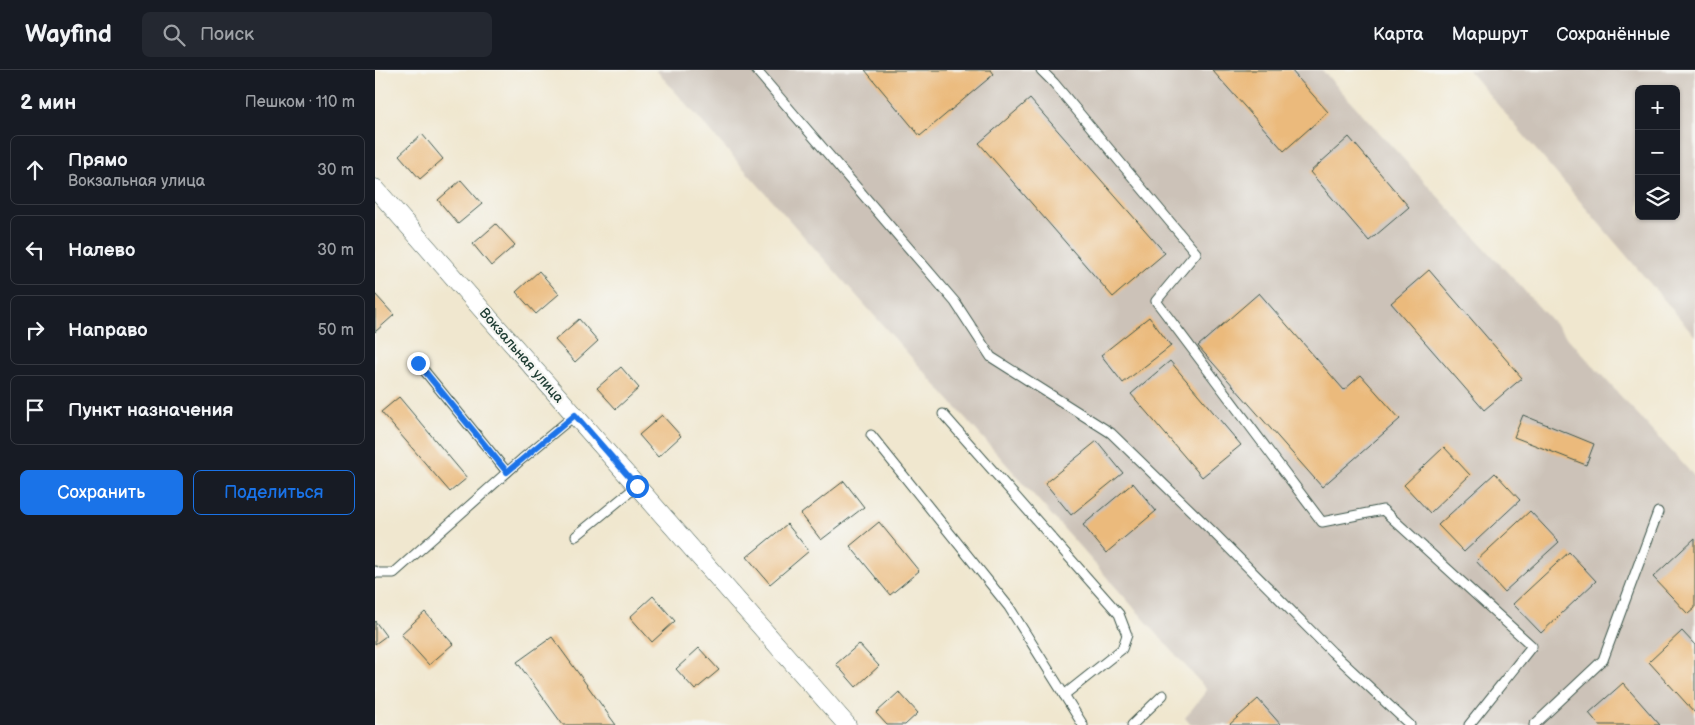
<!DOCTYPE html>
<html lang="ru">
<head>
<meta charset="utf-8">
<style>
  :root { --surface:#171b24; --page:#242831; --text:#f1f3f6; --muted:#9ea1a6; --line:#363941; --accent:#1a73e8 }
  body { margin:0; font-family:"Balsamiq Sans",sans-serif; background:var(--page); color:var(--text) }
  .controls { position:absolute; right:15px; top:15px; display:grid; overflow:hidden; border-radius:8px; box-shadow:0 1px 4px #0004 }
  .controls button { width:45px; height:45px; display:grid; place-items:center; padding:0; border:0; border-bottom:1px solid var(--line); background:var(--surface); color:var(--text); font:25px sans-serif }
  .stop { position:absolute; width:15px; height:15px; margin:-11px; border:4px solid #1a73e8; border-radius:50%; background:#fff }
  .stop.end { background:#1a73e8; border-color:#fff; box-shadow:0 1px 5px #0008 }
  .list { margin:0; padding:0; list-style:none }
  h2 { display:flex; justify-content:space-between; align-items:center; height:65px; margin:0; padding:0 20px; font-size:21px }
  h2 small { font-size:16px; font-weight:400; color:var(--muted) }
  .list li { display:grid; grid-template-columns:32px 1fr auto; gap:15px; align-items:center; box-sizing:border-box; height:70px; margin:0 10px 10px; padding:0 10px; border:1px solid var(--line); border-radius:8px }
  .list b { display:block; font-size:19px; white-space:nowrap }
  .list p { margin:0; font-size:16px; white-space:nowrap; color:var(--muted) }
  .list em { font-size:16px; font-style:normal; color:var(--muted) }
  .actions { display:flex; gap:10px; padding:15px 20px }
  .actions a { flex:1; padding:11px 0; border:1px solid var(--accent); border-radius:8px; text-align:center; font-size:18px; color:var(--accent) }
  .actions .main { background:var(--accent); color:#fff }
  .icon { flex:none; width:28px; height:28px; fill:none; stroke:currentColor; stroke-width:2; stroke-linecap:round; stroke-linejoin:round }
  .map { position:relative; flex:none; width:1320px; height:655px; overflow:hidden }
  header { display:flex; align-items:center; gap:30px; box-sizing:border-box; height:70px; padding:0 25px; background:var(--surface); border-bottom:1px solid var(--line) }
  header strong { font-size:24px }
  nav { display:flex; gap:28px; margin-inline-start:auto; font-size:18px }
  .search { width:350px; height:45px; background:var(--page); display:flex; align-items:center; gap:12px; box-sizing:border-box; padding:0 18px; border-radius:8px; color:var(--muted); font-size:19px }
  main { display:flex }
  aside { flex:1; background:var(--surface) }
  .map>svg:first-child { display:block }
</style>
</head>
<body>
<header>
<strong>Wayfind</strong>
<div class="search"><svg class="icon" aria-label="search" viewBox="0 0 24 24"><circle cx="10" cy="10" r="6"/><path d="M15 15l6 6"/></svg>Поиск</div>
<nav><a>Карта</a><a>Маршрут</a><a>Сохранённые</a></nav>
</header>
<main>
<aside>
<h2>2 мин<small>Пешком · 110 m</small></h2>
<ul class="list">
<li><svg class="icon" aria-label="ahead" viewBox="0 0 24 24"><path d="M12 20V5M6 11l6-6 6 6"/></svg><div><b>Прямо</b><p>Вокзальная улица</p></div><em>30 m</em></li>
<li><svg class="icon" aria-label="left" viewBox="0 0 24 24"><path d="M17 20v-9H6M10 6l-5 5 5 5"/></svg><div><b>Налево</b></div><em>30 m</em></li>
<li><svg class="icon" aria-label="right" viewBox="0 0 24 24"><path d="M7 20v-9h11M14 6l5 5-5 5"/></svg><div><b>Направо</b></div><em>50 m</em></li>
<li><svg class="icon" aria-label="arrive" viewBox="0 0 24 24"><path d="M6 21V4h12l-3 4 3 4H6"/></svg><div><b>Пункт назначения</b></div></li>
</ul>
<div class="actions"><a class="main">Сохранить</a><a>Поделиться</a></div>
</aside>
<div class="map">
<svg width="1320" height="655" viewBox="0 0 1320 655">
  <rect width="100%" height="100%" fill="#f6f6f2"/>
  <filter id="ink" filterUnits="userSpaceOnUse"><feTurbulence type="fractalNoise" baseFrequency=".02" numOctaves="2"/><feDisplacementMap in="SourceGraphic" scale="10" xChannelSelector="R" yChannelSelector="G"/><feConvolveMatrix kernelMatrix="1 2 1 2 8 2 1 2 1" color-interpolation-filters="sRGB"/></filter>
  <filter id="wash" filterUnits="userSpaceOnUse"><feTurbulence type="fractalNoise" baseFrequency=".0096" numOctaves="4" result="noise"/><feDisplacementMap in="SourceGraphic" scale="20" xChannelSelector="R" yChannelSelector="G"/><feGaussianBlur stdDeviation="1.12" result="paint"/><feColorMatrix in="noise" values="0 0 0 0 0 0 0 0 0 0 0 0 0 0 0 0 0 1.4 0 .05"/><feComposite in="paint" operator="in"/></filter>
  <g filter="url(#wash)">
    <rect width="100%" height="100%" fill="#f0e7cf"/>
    <g fill="#ccc2b8" fill-rule="evenodd">
      <polygon points="281,0 947,0 1320,407 1320,655 817,655 810,648 832,620"/>
      <path d="M1093,0H1320V266ZM1264,19H1301V146H1264Z"/>
    </g>
    <g id="blocks">
      <g fill="#ebba7c">
        <polygon points="490,0 616,0 619,4 545,66"/>
        <polygon points="837,0 916,0 953,42 909,81"/>
        <polygon points="655,29 790,183 738,227 604,73"/>
        <polygon points="47,64 68,89 45,109 24,85"/>
        <polygon points="974,67 1034,137 994,171 935,102"/>
        <polygon points="86,110 107,134 83,154 63,130"/>
        <polygon points="121,154 140,175 116,196 98,174"/>
        <polygon points="1054,200 1147,308 1109,340 1016,233"/>
        <polygon points="164,201 184,224 161,244 141,222"/>
        <polygon points="884,223 969,320 986,305 1025,349 947,417 823,276"/>
        <polygon points="0,224 19,245 0,262"/>
        <polygon points="774,247 796,276 748,313 726,285"/>
        <polygon points="204,249 223,271 200,292 180,270"/>
        <polygon points="795,291 866,375 827,407 756,324"/>
        <polygon points="246,297 264,318 241,339 222,318"/>
        <polygon points="24,327 92,408 75,422 6,342"/>
        <polygon points="287,345 306,366 283,387 264,365"/>
        <polygon points="1148,345 1219,374 1211,395 1139,367"/>
        <polygon points="722,371 748,403 696,445 670,413"/>
        <polygon points="1069,377 1095,405 1055,443 1029,415"/>
        <polygon points="1120,403 1145,430 1089,482 1063,455"/>
        <polygon points="469,411 489,437 446,470 426,444"/>
        <polygon points="758,413 781,441 731,483 708,455"/>
        <polygon points="1155,441 1184,472 1129,522 1101,491"/>
        <polygon points="504,452 544,501 515,525 475,476"/>
        <polygon points="412,454 434,481 395,514 372,487"/>
        <polygon points="1320,468 1320,538 1313,544 1278,507"/>
        <polygon points="1194,482 1221,511 1166,563 1138,534"/>
        <polygon points="278,526 300,551 277,572 255,547"/>
        <polygon points="50,542 78,574 54,595 26,564"/>
        <polygon points="0,551 11,566 0,574"/>
        <polygon points="1307,561 1320,575 1320,643 1274,592"/>
        <polygon points="177,567 241,655 188,655 142,592"/>
        <polygon points="484,574 504,596 481,617 461,594"/>
        <polygon points="324,578 344,600 320,620 301,599"/>
        <polygon points="1248,613 1285,655 1224,655 1214,643"/>
        <polygon points="524,622 543,643 530,655 512,655 501,643"/>
        <polygon points="883,629 906,655 854,655"/>
      </g>
    </g>
  </g>
  <g filter="url(#ink)">
    <use href="#blocks" fill-opacity="0" stroke="#3e564b" stroke-width="1"/>
    <g fill="none" stroke-linecap="round" stroke-linejoin="round">
      <defs>
        <g id="lane">
          <polyline points="381,0 580,232 616,287 736,363 839,463 957,582 1035,655"/>
          <polyline points="666,0 679,13 821,183 781,231 947,452 1008,440 1157,576 1094,655"/>
          <polyline points="43,293 132,402"/>
          <polyline points="568,344 744,544 752,565 747,579 689,625"/>
          <polyline points="496,365 634,537 708,655"/>
          <polyline points="201,466 262,416"/>
          <polyline points="0,501 3,503 19,503 147,389 200,345"/>
          <polyline points="757,655 788,625"/>
          <polyline points="1159,655 1228,590 1283,442"/>
        </g>
        <polyline id="street" points="0,118 472,655"/>
      </defs>
      <use href="#lane" stroke="#3e564b" stroke-width="11"/>
      <use href="#street" stroke="#3e564b" stroke-width="19"/>
      <use href="#lane" stroke="#fff" stroke-width="9"/>
      <use href="#street" stroke="#fff" stroke-width="18"/>
    </g>
  </g>
  <g fill="none" stroke-linecap="round" stroke-linejoin="round" filter="url(#ink)">
    <polyline stroke="#1a73e8" stroke-width="6" points="43,293 132,402 200,345 262,416"/>
  </g>
  <g text-anchor="middle" stroke-width="4.5" stroke-linejoin="round" paint-order="stroke">
    <g font-size="14" fill="#1f3d34" stroke="#f6f6f2">
      <text transform="translate(147 285) rotate(49)" y="5">Вокзальная улица</text>
    </g>
  </g>
</svg>
<div class="controls">
<button>+</button>
<button>−</button>
<button><svg class="icon" aria-label="layers" viewBox="0 0 24 24"><path d="M12 4l9 5-9 5-9-5zM3 14l9 5 9-5"/></svg></button>
</div>
<div class="stop" style="left:262px;top:416px"></div>
<div class="stop end" style="left:43px;top:293px"></div>
</div>
</main>
</body>
</html>
